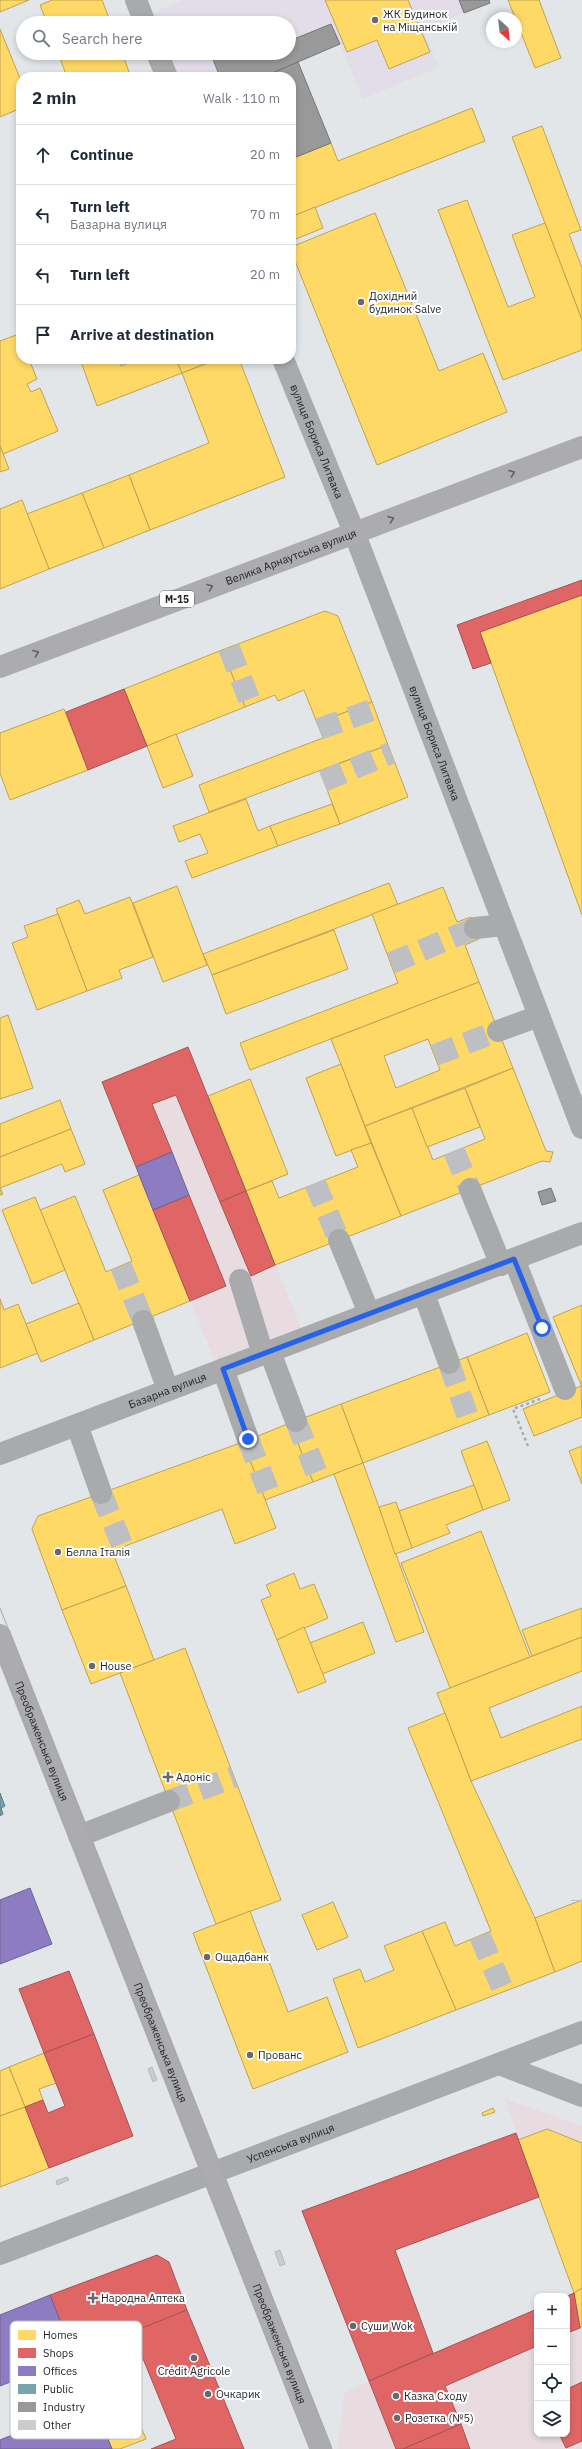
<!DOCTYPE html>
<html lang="en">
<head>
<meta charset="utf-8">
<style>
  :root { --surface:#fff; --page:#f6f6f7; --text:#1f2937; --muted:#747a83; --line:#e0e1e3 }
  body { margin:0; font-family:"IBM Plex Sans",sans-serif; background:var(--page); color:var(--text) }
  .controls { position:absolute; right:12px; bottom:12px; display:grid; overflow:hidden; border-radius:8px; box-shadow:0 2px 6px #0003 }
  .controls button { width:36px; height:36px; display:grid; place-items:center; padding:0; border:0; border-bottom:1px solid var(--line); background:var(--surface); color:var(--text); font:20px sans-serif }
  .compass { position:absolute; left:486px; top:12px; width:36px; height:36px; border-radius:50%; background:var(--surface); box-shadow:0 2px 6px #0003; rotate:153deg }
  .stop { position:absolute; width:12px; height:12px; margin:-9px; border:3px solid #2563eb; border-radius:50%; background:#fff }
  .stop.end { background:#2563eb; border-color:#fff; box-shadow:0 1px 4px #0008 }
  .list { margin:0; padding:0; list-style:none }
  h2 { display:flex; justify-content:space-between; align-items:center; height:52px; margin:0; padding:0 16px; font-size:17px }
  h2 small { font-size:13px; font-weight:400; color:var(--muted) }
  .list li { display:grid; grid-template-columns:26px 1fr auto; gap:12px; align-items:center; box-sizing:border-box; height:60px; padding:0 16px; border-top:1px solid var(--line) }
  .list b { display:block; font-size:15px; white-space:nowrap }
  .list p { margin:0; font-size:13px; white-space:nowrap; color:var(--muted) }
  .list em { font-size:13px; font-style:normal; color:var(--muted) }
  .icon { flex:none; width:22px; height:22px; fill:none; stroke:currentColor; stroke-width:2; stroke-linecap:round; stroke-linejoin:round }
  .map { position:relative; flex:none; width:582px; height:2449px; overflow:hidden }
  .search { position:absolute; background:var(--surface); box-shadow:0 2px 6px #0003; left:16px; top:16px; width:280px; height:44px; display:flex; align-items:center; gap:10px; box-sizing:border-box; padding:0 14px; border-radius:22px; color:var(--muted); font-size:15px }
  .panel { position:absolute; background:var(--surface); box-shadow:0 2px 6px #0003; left:16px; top:72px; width:280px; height:292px; border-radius:16px }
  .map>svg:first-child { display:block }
</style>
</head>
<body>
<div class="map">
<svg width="582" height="2449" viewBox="0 0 582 2449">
  <rect width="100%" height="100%" fill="#e3e6e9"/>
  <g fill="#e8dce1">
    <polygon points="188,1047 304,1335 217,1367 102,1082"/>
    <polygon points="504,2098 582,2126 582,2449 470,2449 461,2424 403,2449 337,2449 345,2392 537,2309 537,2434 567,2434 567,2296 574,2293"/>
  </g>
  <polygon fill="#e2dde9" points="183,0 459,0 464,13 423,30 439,67 363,99 340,44 263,77 172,77 161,53 289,53 289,23 149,23 146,16"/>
  <g fill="#ffd966" stroke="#bda353" fill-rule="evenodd">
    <polygon points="0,0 29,0 0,12"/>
    <polygon points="52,0 102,0 111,23 47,23 40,5"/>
    <polygon points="325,0 408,0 430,52 389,69 377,40 347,52"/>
    <polygon points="508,0 539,0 561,58 535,68"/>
    <polygon points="0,29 21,81 21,108 0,117"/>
    <polygon points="58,53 122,53 131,77 67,77"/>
    <polygon points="472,108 485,141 291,217 291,159 331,143 338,161"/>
    <polygon points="542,126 581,230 569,234 582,268 582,320 512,137"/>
    <polygon points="467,200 508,307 535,297 512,235 545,223 582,320 582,350 503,380 438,210"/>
    <polygon points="315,207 323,228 291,241 291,217"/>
    <polygon points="375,213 439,371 483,353 507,412 377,465 291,251 291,247"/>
    <polygon points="19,334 21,340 21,359 29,359 37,379 27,384 31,392 40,388 58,431 3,454 0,446 0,341"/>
    <polygon points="80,359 118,359 121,366 138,359 176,359 182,373 97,406"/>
    <polygon points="176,359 218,359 182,373"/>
    <polygon points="218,359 239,359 285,477 150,530 129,475 209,443 182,373"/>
    <polygon points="0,446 9,469 0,472"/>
    <polygon points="129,475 150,530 104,548 82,493"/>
    <polygon points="82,493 104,548 49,569 27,514"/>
    <polygon points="22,500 49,569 0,589 0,509"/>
    <polygon points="582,595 582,915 480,632"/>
    <polygon points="325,611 338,616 372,702 317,723 304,690 278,701 275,695 245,707 222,650"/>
    <polygon points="222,650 245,707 147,746 124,689"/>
    <polygon points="372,702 388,745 209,812 199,785 323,738 317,723"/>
    <polygon points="64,709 88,770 10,800 0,773 0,733"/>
    <polygon points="176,734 193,776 163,788 147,746"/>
    <polygon points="388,745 408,797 340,824 320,771"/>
    <polygon points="246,799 258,831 270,826 278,846 192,878 185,861 208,853 200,834 179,842 173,826"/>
    <polygon points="332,804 340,824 278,846 270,826"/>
    <polygon points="389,883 398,905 212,975 203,954"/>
    <polygon points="177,886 207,965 163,982 133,903"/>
    <polygon points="443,887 457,922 471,917 479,939 465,945 479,982 250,1070 240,1043 398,983 372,914"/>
    <polygon points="130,897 153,957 119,970 122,978 87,991 56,909 79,900 85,914"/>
    <polygon points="58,914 87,991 37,1010 12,943 28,937 24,926"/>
    <polygon points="334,930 348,969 226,1014 212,975"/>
    <path d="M479,982L513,1068L365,1126L331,1039ZM428,1039L440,1070L396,1088L384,1056Z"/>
    <polygon points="8,1015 33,1088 0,1099 0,1018"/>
    <polygon points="341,1064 371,1143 336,1156 306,1078"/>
    <polygon points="513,1068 546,1151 553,1152 550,1162 542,1161 401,1216 365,1126 412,1108 433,1160 485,1139 465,1088"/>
    <polygon points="250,1079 288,1174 246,1191 208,1096"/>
    <polygon points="465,1088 480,1127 427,1147 412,1108"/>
    <polygon points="60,1100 71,1129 0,1157 0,1124"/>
    <polygon points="71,1129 85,1164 65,1172 62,1164 0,1188 3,1194 0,1195 0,1157"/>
    <polygon points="371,1143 401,1216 275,1265 246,1191 272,1181 279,1198 358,1167 351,1150"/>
    <polygon points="139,1175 190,1301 94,1340 40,1210 75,1196 106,1272 132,1261 103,1190"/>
    <polygon points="35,1197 65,1270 32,1284 2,1210"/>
    <polygon points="0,1299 4,1310 18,1304 38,1353 0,1368"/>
    <polygon points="79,1303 94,1340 41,1362 26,1324"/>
    <polygon points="582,1305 582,1387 553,1317"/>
    <polygon points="527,1333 550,1392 489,1415 467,1357"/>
    <polygon points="467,1357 489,1415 363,1463 341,1404"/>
    <polygon points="581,1386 582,1417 534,1436 523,1409"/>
    <polygon points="341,1404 363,1463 313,1482 290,1423"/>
    <polygon points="290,1423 313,1482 265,1500 243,1442"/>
    <polygon points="487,1441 510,1500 483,1510 461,1451"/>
    <polygon points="243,1442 276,1528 235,1544 222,1509 112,1551 126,1586 62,1610 32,1529 38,1516"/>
    <polygon points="582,1446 582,1484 569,1451"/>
    <polygon points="363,1463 424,1632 396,1642 334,1474"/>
    <polygon points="474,1485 483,1510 446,1525 450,1533 412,1548 399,1511"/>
    <polygon points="396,1502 412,1548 395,1554 379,1507"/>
    <polygon points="481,1531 530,1657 450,1688 401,1563"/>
    <polygon points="294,1573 300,1589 314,1584 328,1618 277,1640 261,1600 271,1596 266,1585"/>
    <polygon points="126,1586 154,1660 91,1684 62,1610"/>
    <polygon points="582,1608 582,1637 532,1656 522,1630"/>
    <polygon points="363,1622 375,1653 322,1674 310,1643"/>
    <polygon points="304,1627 326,1682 298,1693 277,1640"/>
    <polygon points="582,1637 582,1671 489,1708 501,1738 582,1706 582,1739 471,1781 437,1693"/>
    <polygon points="185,1648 281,1900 216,1924 120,1673"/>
    <polygon points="445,1713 471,1781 535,1918 555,1972 456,2010 422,1931 445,1922 455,1946 491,1931 408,1728"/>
    <polygon points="582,1900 582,1961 555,1972 535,1918"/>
    <polygon points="333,1902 348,1937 317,1950 302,1915"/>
    <polygon points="250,1911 288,2012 327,1997 348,2052 253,2089 193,1933"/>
    <polygon points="422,1931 456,2010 358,2048 333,1979 360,1969 365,1982 394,1970 384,1946"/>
    <polygon points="44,2053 56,2083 39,2089 43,2100 25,2107 9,2067"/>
    <polygon points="9,2067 25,2107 0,2116 0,2071"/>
    <polygon points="25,2107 49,2168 0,2187 0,2116"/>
    <polygon points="493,2108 495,2112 483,2116 482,2113"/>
    <polygon points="547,2129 582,2143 582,2288 574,2293 518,2140"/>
    <polygon points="582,2288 582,2326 580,2328 574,2293"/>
    <polygon points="107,2344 146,2439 120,2449 112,2449 74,2357"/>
  </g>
  <g fill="#e06666" stroke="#a85253">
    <polygon points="582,580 582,595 480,632 491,663 473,669 457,625"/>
    <polygon points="124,689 147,746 88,770 66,712"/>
    <polygon points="188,1047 246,1191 220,1202 176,1095 152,1104 172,1152 136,1167 102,1082"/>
    <polygon points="246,1191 275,1265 251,1276 220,1202"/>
    <polygon points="189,1195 226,1286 190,1301 153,1210"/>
    <polygon points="69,1971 94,2034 44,2053 19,1989"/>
    <polygon points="94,2034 133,2136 49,2168 25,2107 43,2100 48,2113 65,2106 44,2053"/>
    <polygon points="516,2133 539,2197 395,2250 433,2353 369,2381 302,2211"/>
    <polygon points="157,2255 169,2262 187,2310 74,2357 50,2295"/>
    <polygon points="574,2293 580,2328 567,2333 567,2296"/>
    <polygon points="537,2309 537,2346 445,2386 461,2424 403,2449 396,2449 369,2381"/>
    <polygon points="187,2310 244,2449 151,2449 176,2439 132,2332"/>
    <polygon points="582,2382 582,2441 566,2448 559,2434 567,2434 567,2389"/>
    <polygon points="461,2424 470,2449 403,2449"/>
  </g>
  <g fill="#8e7cc3" stroke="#6e6294">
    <polygon points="172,1152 189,1195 153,1210 136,1167"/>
    <polygon points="30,1888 52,1944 0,1964 0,1900"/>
    <polygon points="50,2295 74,2357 0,2386 0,2315"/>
    <polygon points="74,2357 112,2449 0,2449 0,2440 58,2416 47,2389 71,2379 64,2361"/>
  </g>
  <polygon fill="#76a5af" stroke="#5d7f86" points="0,1793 5,1806 1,1808 3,1814 0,1816"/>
  <g fill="#999" stroke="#767677">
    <polygon points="459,0 489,0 490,3 464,13"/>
    <polygon points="331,24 340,44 263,77 220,77 212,57 220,53 289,53 289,41"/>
    <polygon points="298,62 331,143 291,159 291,77 263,77"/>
    <polygon points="551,1188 556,1201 542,1205 538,1192"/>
  </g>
  <g fill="#cccccd" stroke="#b8b8b9">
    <polygon points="152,2067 157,2080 153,2082 148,2069"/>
    <polygon points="67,2177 69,2180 57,2185 56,2181"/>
    <polygon points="280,2250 285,2264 280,2266 275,2252"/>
  </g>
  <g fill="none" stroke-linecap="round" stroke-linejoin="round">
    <g stroke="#bdbfc2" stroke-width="22" stroke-dasharray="22 11" stroke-linecap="butt">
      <polyline points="229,648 251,704"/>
      <polyline points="319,729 375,709"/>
      <polyline points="323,781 391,753"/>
      <polyline points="391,963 475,928"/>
      <polyline points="435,1055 498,1031"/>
      <polyline points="454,1151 470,1189"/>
      <polyline points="315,1183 339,1240"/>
      <polyline points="121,1266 143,1321"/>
      <polyline points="449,1363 470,1423"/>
      <polyline points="296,1421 319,1479"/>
      <polyline points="248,1439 271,1498"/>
      <polyline points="101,1493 123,1547"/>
      <polyline points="169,1801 234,1777"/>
      <polyline points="582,1900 582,1901"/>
      <polyline points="480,1936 504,1992"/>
    </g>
    <polyline stroke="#a8aaab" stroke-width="2.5" stroke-dasharray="3 3" stroke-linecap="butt" points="528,1446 513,1409 540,1399"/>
    <g stroke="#a8aaac" stroke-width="22">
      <polyline points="136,0 145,23"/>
      <polyline points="157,53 167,77"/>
      <path id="s1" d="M283,359L354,532L582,1128"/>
      <polyline points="475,928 504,925"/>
      <polyline points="498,1031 539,1016"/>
      <polyline points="470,1189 501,1265"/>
      <polyline points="339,1240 369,1313"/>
      <polyline points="514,1259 565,1389"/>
      <polyline points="240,1280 263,1354"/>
      <polyline points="424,1294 449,1363"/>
      <polyline points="143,1321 168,1390"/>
      <polyline points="270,1352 296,1421"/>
      <polyline points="223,1369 248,1439"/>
      <polyline points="77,1425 101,1493"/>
      <path id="s2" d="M0,1454L582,1233"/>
      <polyline points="79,1836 169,1801"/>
      <polyline points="499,2064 582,2096"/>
      <path id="s3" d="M0,2254L582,2032"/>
    </g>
    <g stroke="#acacae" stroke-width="22">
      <path id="s4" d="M0,667L582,447"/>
      <path id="s5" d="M0,1635L321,2449"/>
    </g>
    <g stroke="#a7a9aa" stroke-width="1">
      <polyline points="0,1608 332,2449"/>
      <polyline points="0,1659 310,2449"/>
    </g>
  </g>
  <defs><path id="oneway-chevron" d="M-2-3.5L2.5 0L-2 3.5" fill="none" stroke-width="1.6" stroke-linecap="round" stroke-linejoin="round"/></defs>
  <g stroke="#616264">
    <use href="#oneway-chevron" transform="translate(512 473) rotate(-21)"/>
    <use href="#oneway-chevron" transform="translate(391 519) rotate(-21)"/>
    <use href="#oneway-chevron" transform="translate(210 587) rotate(-21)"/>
    <use href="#oneway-chevron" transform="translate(36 653) rotate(-21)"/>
  </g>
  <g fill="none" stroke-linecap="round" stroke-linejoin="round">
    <polyline stroke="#2563eb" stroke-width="5" points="248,1439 223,1369 514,1259 542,1328"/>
  </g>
  <g fill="#67696c" stroke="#fff" stroke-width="1.5">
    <circle cx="375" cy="20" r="4"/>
    <circle cx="361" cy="302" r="4"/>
    <circle cx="58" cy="1552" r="4"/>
    <circle cx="92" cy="1666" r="4"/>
    <path d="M166 1771h4v4h4v4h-4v4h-4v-4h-4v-4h4z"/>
    <circle cx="207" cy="1957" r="4"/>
    <circle cx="250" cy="2055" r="4"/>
    <path d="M91 2292h4v4h4v4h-4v4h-4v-4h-4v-4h4z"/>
    <circle cx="353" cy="2326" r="4"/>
    <circle cx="194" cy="2358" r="4"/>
    <circle cx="208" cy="2394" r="4"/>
    <circle cx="396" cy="2396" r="4"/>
    <circle cx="397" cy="2418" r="4"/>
  </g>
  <g text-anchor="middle" stroke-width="4" stroke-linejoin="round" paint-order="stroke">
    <rect fill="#fff" stroke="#666668" stroke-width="1" x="160" y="591" width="34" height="16" rx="3"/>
    <g font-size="10" font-weight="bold" fill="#242528">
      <text x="177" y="603">М-15</text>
    </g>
    <g font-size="11" fill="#242528" stroke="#fff" text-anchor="start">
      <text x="383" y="18">ЖК Будинок<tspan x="383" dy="13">на Міщанській</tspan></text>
      <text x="369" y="300">Дохідний<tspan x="369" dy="13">будинок Salve</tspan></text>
      <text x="66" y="1556">Белла Італія</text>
      <text x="100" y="1670">House</text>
      <text x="176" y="1781">Адоніс</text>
      <text x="215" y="1961">Ощадбанк</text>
      <text x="258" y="2059">Прованс</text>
      <text x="101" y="2302">Народна Аптека</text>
      <text x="361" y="2330">Суши Wok</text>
      <text x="194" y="2375" text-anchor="middle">Crédit Agricole</text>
      <text x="216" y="2398">Очкарик</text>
      <text x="404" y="2400">Казка Сходу</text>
      <text x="405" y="2422">Розетка (№5)</text>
    </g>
    <g font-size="11" fill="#242528" stroke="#fff">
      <text dy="4" stroke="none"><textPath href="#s1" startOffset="89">вулиця Бориса Литвака</textPath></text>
      <text dy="4" stroke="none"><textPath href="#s4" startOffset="311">Велика Арнаутська вулиця</textPath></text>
      <text dy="4" stroke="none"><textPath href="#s1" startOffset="413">вулиця Бориса Литвака</textPath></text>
      <text dy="4" stroke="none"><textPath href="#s2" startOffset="179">Базарна вулиця</textPath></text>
      <text dy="4" stroke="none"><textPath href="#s5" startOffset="114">Преображенська вулиця</textPath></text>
      <text dy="4" stroke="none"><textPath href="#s5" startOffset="438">Преображенська вулиця</textPath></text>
      <text dy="4" stroke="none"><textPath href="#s3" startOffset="311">Успенська вулиця</textPath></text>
      <text dy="4" stroke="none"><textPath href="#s5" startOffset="762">Преображенська вулиця</textPath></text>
    </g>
  </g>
  <rect x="10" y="2321" width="132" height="118" rx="6" fill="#fff" stroke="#bdbebe" stroke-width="1"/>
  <rect x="18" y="2330" width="18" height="10" fill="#ffd966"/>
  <rect x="18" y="2348" width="18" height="10" fill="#e06666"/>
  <rect x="18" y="2366" width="18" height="10" fill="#8e7cc3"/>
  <rect x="18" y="2384" width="18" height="10" fill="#76a5af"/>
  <rect x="18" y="2402" width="18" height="10" fill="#999"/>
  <rect x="18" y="2420" width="18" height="10" fill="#cccccd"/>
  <g font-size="11" fill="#242528">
    <text x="43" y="2339">Homes</text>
    <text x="43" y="2357">Shops</text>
    <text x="43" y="2375">Offices</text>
    <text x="43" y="2393">Public</text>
    <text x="43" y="2411">Industry</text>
    <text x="43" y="2429">Other</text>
  </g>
</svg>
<div class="controls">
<button>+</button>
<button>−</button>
<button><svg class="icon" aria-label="locate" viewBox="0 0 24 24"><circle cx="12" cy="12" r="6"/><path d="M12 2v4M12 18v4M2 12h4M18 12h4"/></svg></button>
<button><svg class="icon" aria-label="layers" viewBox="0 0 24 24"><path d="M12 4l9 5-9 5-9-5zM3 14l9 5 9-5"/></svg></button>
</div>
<svg class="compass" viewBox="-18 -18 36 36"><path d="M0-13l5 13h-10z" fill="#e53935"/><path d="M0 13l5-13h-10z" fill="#747a83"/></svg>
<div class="stop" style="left:542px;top:1328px"></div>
<div class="stop end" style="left:248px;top:1439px"></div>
<div class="search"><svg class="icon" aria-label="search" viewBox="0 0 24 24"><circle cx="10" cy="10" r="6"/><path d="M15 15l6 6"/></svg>Search here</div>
<section class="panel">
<h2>2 min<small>Walk · 110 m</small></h2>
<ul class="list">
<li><svg class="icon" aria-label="ahead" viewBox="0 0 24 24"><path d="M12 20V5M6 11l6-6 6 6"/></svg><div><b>Continue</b></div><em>20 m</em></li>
<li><svg class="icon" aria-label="left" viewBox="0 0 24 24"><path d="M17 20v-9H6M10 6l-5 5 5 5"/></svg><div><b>Turn left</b><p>Базарна вулиця</p></div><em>70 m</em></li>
<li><svg class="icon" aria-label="left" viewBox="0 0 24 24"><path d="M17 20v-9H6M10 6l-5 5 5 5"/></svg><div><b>Turn left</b></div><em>20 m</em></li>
<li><svg class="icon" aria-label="arrive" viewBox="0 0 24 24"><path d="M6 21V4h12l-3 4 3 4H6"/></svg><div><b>Arrive at destination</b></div></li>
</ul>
</section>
</div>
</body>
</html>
